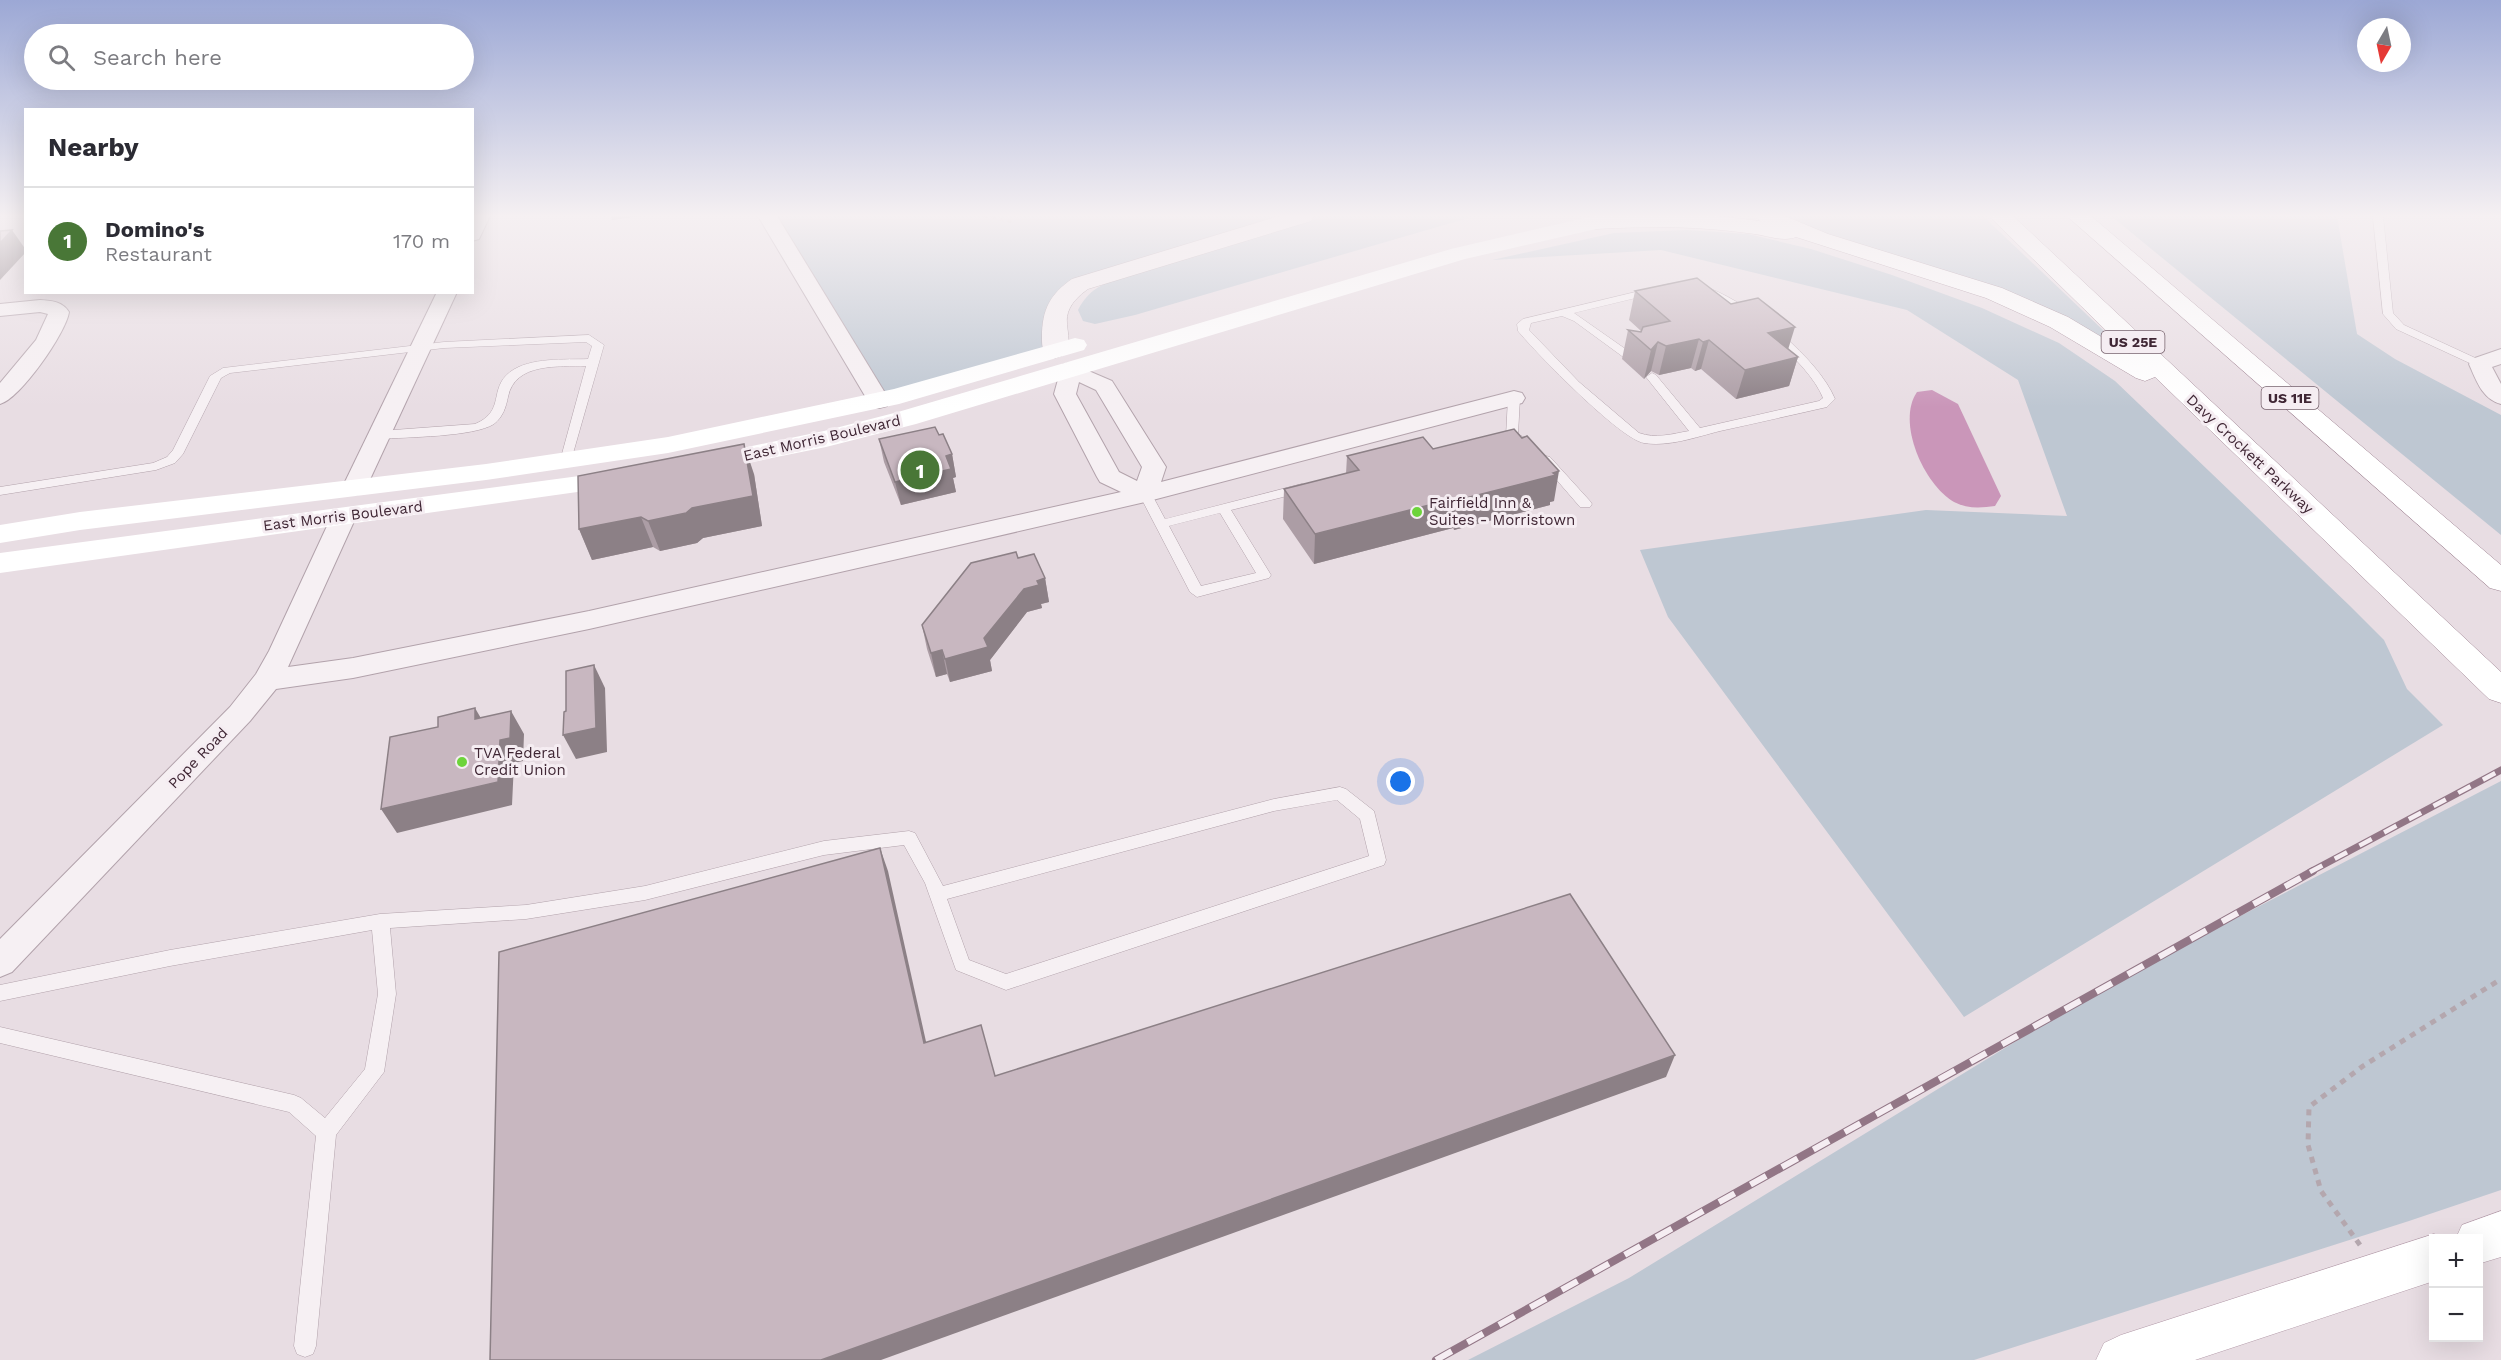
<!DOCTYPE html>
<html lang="en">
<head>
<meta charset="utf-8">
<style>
  :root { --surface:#fff; --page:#f2f2f3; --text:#2b2b33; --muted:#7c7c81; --line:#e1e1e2; --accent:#497737 }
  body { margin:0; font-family:"Work Sans",sans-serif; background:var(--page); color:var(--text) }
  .controls { position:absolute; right:18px; bottom:18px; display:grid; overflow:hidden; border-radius:0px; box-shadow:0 6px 24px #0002 }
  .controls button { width:54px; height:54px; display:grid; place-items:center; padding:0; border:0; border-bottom:2px solid var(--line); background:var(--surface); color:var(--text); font:30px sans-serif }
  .compass { position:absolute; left:2357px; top:18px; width:54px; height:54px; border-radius:50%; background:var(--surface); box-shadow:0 6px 24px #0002; rotate:189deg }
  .you { position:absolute; left:1401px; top:782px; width:21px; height:21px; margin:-15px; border:4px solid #fff; border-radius:50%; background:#1a73e8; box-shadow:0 0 0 9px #1a73e833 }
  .badge { display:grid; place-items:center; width:39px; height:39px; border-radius:50%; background:var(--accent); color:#fff; font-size:20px; font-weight:700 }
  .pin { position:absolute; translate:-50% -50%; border:3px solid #fff; box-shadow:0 2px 6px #0006 }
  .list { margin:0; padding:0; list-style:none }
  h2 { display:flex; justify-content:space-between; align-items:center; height:78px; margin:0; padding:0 24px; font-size:26px }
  h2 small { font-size:20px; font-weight:400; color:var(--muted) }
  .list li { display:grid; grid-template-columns:39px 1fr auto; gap:18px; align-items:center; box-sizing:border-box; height:108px; padding:0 24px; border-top:2px solid var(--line) }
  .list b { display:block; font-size:22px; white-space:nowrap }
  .list p { margin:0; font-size:20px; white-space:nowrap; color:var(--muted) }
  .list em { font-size:20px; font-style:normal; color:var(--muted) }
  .icon { flex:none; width:33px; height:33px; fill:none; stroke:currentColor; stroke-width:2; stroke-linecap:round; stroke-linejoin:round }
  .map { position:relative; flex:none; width:2501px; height:1360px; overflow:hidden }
  .search { position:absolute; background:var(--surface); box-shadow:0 6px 24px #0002; left:24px; top:24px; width:450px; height:66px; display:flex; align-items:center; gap:15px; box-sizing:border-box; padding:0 21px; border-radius:33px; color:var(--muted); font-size:22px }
  .panel { position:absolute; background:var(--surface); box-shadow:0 6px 24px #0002; left:24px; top:108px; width:450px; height:186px; border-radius:0px }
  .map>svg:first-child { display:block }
</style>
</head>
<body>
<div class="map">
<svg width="2501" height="1360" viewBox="0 0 2501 1360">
  <rect width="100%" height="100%" fill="#e8dde3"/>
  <g fill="#bec7d2">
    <polygon points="767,216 1303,216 1065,294 1055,350 879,401"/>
    <path d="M1318,216H1475L1135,315L1095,324L1083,321L1078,310C1090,288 1101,285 1124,276Z"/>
    <polygon points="1775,216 1983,216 2124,350 2122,351"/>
    <polygon points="2111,216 2337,216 2357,334 2395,359 2501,415 2501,535"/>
    <polygon points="1687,230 1748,234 1811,249 1892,275 1982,308 2059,343 2115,381 2350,606 2384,640 2407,689 2443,725 1964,1017 1668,617 1640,550 1926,510 2067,516 2018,380 1907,310 1661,250 1492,260 1614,233"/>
    <polygon points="2501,781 2501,1190 2409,1221 1974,1360 1468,1360 1629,1278 2111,983"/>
  </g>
  <path fill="#ca96b9" d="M1932,390L1958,404L2001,496L1995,506C1981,508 1967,509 1954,502C1924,485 1896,422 1917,392Z"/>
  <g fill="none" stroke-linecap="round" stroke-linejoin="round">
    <defs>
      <g id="service">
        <polygon points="2373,216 2383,216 2393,313 2404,325 2484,362 2484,366 2476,366 2396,329 2383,314"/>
        <path d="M1669,284C1683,285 1697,284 1711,289C1752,305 1818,358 1835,399L1827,407C1792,415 1756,423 1720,431C1696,437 1669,447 1644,443C1620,439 1536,353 1518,331L1517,324L1523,319ZM1669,290C1680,291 1691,290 1701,293C1739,305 1809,362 1823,398L1819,401L1700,428L1656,375L1652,373L1646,377L1689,431C1672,434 1656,439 1639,433L1579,382L1529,330L1531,323L1562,316L1574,321L1626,359H1634V355L1574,313Z"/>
        <path d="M589,335L604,345L570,464L566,465L560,461L586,366C559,367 515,362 508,397C506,407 503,417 494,424C474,437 406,437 380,439L374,435L380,431L475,424C506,411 488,389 510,372C530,357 565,360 588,359L592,346L586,342L444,348L230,373L221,378L183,454L175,463L156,470L0,495V487L153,463L167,457L173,450L210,376L223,368L444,342Z"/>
        <polygon points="1514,394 1520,398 1518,434 1530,441 1524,445 1506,436 1508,398"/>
        <polygon points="1546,456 1550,457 1590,501 1592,504 1590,507 1580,507 1542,463 1540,460"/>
        <path d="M1302,484L1307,485L1308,488L1307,491L1231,510L1271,575L1269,578L1197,597L1190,592L1139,494L1145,490L1150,491L1165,519ZM1220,513L1256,573L1201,586L1169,526Z"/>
        <path d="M1340,787L1346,789L1374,811L1386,860L1384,865L1006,990L956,970L925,883L904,845L824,855L645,900L526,919L390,928L396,994L384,1072L336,1135L316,1346L313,1354L305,1357L297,1354L294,1346L316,1136L289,1112L0,1043V1027L294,1095L301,1098L325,1118L365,1069L378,994L372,930L170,966L0,1001V985L170,950L380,914L526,905L645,886L824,841L909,831L915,833L943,886L1274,799ZM1337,800L1360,819L1369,856L1006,974L969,960L947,899L1274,811Z"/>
      </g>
      <g id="minor">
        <polygon points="472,216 490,216 479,239 472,241"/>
        <polygon points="758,216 777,216 890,401 887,406 879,408 871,406 868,401"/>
        <polygon points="437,292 457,292 366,488 363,493 354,495 345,493 342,488"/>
        <path d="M40,300C52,301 62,301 69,312C66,333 20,399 0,404V383L36,340L48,314L40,312L0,316V304Z"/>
        <path d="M2501,349V364L2492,367L2501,384V404C2482,399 2476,380 2469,364L2472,359Z"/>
        <path d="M1070,363L1112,381L1166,467L1161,482L1514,391L1522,393L1525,398L1522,403L1145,502L946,548L589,629L353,678L276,689L250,721L12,972L0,977V939L230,707L256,674L269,651L334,511L343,509L352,511L356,517L288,667L353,658L589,611L1121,492L1100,482L1097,477L1054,394L1062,365ZM1079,382L1096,390L1142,467L1137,481L1119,472L1076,394Z"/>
      </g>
      <path id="tertiary" d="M1279,216H1314L1311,221L1088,289C1049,317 1079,333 1064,355L1055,358L1046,355C1042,349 1042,344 1042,337C1042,310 1050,294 1072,279Z"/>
      <g id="primary">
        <polygon points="2501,1211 2501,1257 2478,1264 2478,1238 2456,1238 2462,1225"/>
        <polygon points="2434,1234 2446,1238 2434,1238 2434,1281 2195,1360 2096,1360 2104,1343 2121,1335"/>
      </g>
      <g id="motorway">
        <path d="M1593,216H1717L1760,221L1755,216H1785L1828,234L2002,288L2068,317L2130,354L1989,216H2013L2501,672V703L2489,699L2155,377L2145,381L2136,378L2050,327L1986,298L1796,237C1784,242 1768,236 1755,234C1702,226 1649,226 1596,229L1588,227L1585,222Z"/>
        <polygon points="2067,216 2091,216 2501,565 2501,591 2490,588"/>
      </g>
    </defs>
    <use href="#service" stroke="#b2a2ab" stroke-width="1"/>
    <use href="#minor" stroke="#b2a2ab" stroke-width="2"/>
    <use href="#tertiary" stroke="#b2a2ab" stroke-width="1"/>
    <use href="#primary" stroke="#b49caa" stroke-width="1"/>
    <use href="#motorway" stroke="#9f8493" stroke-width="1"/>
    <polyline stroke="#b4a7ae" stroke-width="3" stroke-dasharray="4 4" stroke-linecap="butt" points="984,216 1014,222"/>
    <polyline stroke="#b4a7ae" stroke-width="5" stroke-dasharray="6 6" stroke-linecap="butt" points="2360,1245 2321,1191 2308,1145 2309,1107 2363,1066 2501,979"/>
    <use href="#service" fill="#f6f0f3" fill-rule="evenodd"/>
    <use href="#minor" fill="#f6f0f3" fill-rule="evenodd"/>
    <use href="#tertiary" fill="#f6f0f3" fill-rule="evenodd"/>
    <g fill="#fff" fill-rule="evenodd">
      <polygon points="1593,216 1634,216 1631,221 1465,259 916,424 826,447 704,472 694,470 690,464 694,458 824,431 898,412 1451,249"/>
      <polygon points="1075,338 1084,340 1087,345 1084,350 899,404 668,453 486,480 80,530 0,543 0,525 80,512 486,464 668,437 894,389"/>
      <polygon points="624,470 634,472 638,478 634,484 0,573 0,553"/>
    </g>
    <use href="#primary" fill="#fff" fill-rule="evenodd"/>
    <use href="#motorway" fill="#fff" fill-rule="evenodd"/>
    <defs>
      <polyline id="rail-far1" points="2310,872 2501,770"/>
      <polyline id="rail" points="1436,1360 2313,871"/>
    </defs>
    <use href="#rail-far1" stroke="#927686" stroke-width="7"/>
    <use href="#rail" stroke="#927686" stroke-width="8"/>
    <use href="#rail-far1" stroke="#f5edf2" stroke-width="4.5" stroke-dasharray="14" stroke-linecap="butt"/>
    <use href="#rail" stroke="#f5edf2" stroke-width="6" stroke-dasharray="18" stroke-linecap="butt"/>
  </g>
  <g fill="#ac9da5">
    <polygon points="1635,291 1731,304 1798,357 1789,386 1736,399 1701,369 1695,371 1691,368 1659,375 1651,371 1644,379 1622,359 1628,330 1641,332 1641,331 1629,320"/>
    <polygon points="939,435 952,454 956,477 953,478 956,492 901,505 884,462 879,439"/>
    <polygon points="1433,449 1554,501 1550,502 1550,505 1454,530 1453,528 1314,564 1283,519 1284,489 1346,474 1347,456"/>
    <polygon points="754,474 762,526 703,538 697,543 660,551 653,547 592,560 579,529"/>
    <polygon points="1018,558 1045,578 1049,602 1041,604 1042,608 1027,612 990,660 992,671 950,682 947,674 936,677 927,649 922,625"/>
  </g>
  <g fill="#8c8086">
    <polygon points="611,216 641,216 612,220"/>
    <polygon points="12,230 26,250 26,252 0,280 0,243"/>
    <polygon points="1795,327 1786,356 1768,333"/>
    <polygon points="1699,339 1691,368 1659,375 1666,346"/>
    <polygon points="1709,340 1701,369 1695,371 1703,342"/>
    <polygon points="1658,342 1651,371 1644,379 1651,350"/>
    <polygon points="1798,357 1789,386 1736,399 1745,370"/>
    <polygon points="744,444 754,474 762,526 703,538 697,543 660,551 648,521"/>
    <polygon points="952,454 956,477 953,478 956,492 901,505 895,482 946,456"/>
    <polygon points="1559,471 1554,501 1550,502 1550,505 1454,530 1458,500"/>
    <polygon points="1457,498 1453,528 1314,564 1315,534"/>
    <polygon points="641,517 653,547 592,560 579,529"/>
    <polygon points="1045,578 1049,602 1041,604 1042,608 1027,612 990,660 992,671 950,682 945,659 984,638 1024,589 1037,581"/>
    <polygon points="942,650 947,674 936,677 931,653"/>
    <polygon points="594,665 605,688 607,752 576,759 563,735"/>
    <polygon points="475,708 489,732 475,719"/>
    <polygon points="511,711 524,734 523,761 514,763 512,805 397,833 381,809"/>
    <polygon points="880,848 888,871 931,1064 924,1043"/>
    <polygon points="1675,1055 1666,1077 881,1360 821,1360"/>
  </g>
  <g fill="#c8b7c0" stroke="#8c8086" stroke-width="1.5">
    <polygon points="12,230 0,243 0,231"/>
    <polygon points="1697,278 1731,304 1758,298 1795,327 1768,333 1798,357 1745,370 1709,340 1703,342 1699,339 1666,346 1658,342 1651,350 1628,330 1641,332 1643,327 1670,321 1635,291"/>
    <polygon points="935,427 939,435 943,434 952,454 946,456 951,469 895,482 879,439"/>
    <polygon points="1514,429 1522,438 1527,436 1559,471 1553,473 1556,475 1458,500 1457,498 1315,534 1284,489 1359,470 1347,456 1423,437 1433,449"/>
    <polygon points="744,444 753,496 692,508 686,513 648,521 641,517 579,529 578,476"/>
    <polygon points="1016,552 1018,558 1034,554 1045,578 1037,581 1039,585 1024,589 984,638 988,647 945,659 942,650 931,653 922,625 971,563"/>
    <polygon points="594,665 596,728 563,735 564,712 566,711 566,671"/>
    <polygon points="475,708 475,719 511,711 510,738 500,740 498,782 381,809 390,737 438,727 438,717"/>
    <polygon points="880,848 924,1043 981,1025 995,1076 1570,894 1675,1055 821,1360 490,1360 499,952"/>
  </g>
  <linearGradient id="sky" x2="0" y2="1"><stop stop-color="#9ca8d5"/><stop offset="0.53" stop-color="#f5f0f2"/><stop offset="1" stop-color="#f5f0f2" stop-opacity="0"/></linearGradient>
  <rect width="2501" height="407" fill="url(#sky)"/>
  <g fill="#6dd43b" stroke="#f5edf2" stroke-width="2">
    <circle cx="1417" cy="512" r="6"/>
    <circle cx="462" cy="762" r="6"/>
  </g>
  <g text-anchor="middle" stroke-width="6" stroke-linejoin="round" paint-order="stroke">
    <g fill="#f5edf2" stroke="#76626d" stroke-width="1.5">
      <rect x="2101.5" y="331" width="63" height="22" rx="4.5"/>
      <rect x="2261.5" y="387" width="57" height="22" rx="4.5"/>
    </g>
    <g font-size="14" font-weight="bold" fill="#3f2634">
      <text x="2133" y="347">US 25E</text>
      <text x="2290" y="403">US 11E</text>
    </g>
    <g font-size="15" fill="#3f2634" stroke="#f5edf2">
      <text transform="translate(822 438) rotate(-13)" y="5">East Morris Boulevard</text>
      <text transform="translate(2250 454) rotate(43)" y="5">Davy Crockett Parkway</text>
      <text transform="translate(343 516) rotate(-7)" y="5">East Morris Boulevard</text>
      <text transform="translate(198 758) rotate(-46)" y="5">Pope Road</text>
    </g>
    <g font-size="15" fill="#3f2634" stroke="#f5edf2" text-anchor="start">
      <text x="1429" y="508">Fairfield Inn &amp;<tspan x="1429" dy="17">Suites - Morristown</tspan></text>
      <text x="474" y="758">TVA Federal<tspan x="474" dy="17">Credit Union</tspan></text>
    </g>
  </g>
</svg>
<div class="controls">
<button>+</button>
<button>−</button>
</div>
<svg class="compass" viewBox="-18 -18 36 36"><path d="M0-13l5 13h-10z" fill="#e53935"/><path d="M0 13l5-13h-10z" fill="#7c7c81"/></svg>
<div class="you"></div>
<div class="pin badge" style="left:920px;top:470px">1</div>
<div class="search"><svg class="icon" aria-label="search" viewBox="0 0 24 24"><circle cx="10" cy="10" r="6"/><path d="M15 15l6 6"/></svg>Search here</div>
<section class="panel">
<h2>Nearby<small></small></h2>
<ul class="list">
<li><span class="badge">1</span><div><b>Domino's</b><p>Restaurant</p></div><em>170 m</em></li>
</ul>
</section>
</div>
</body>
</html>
